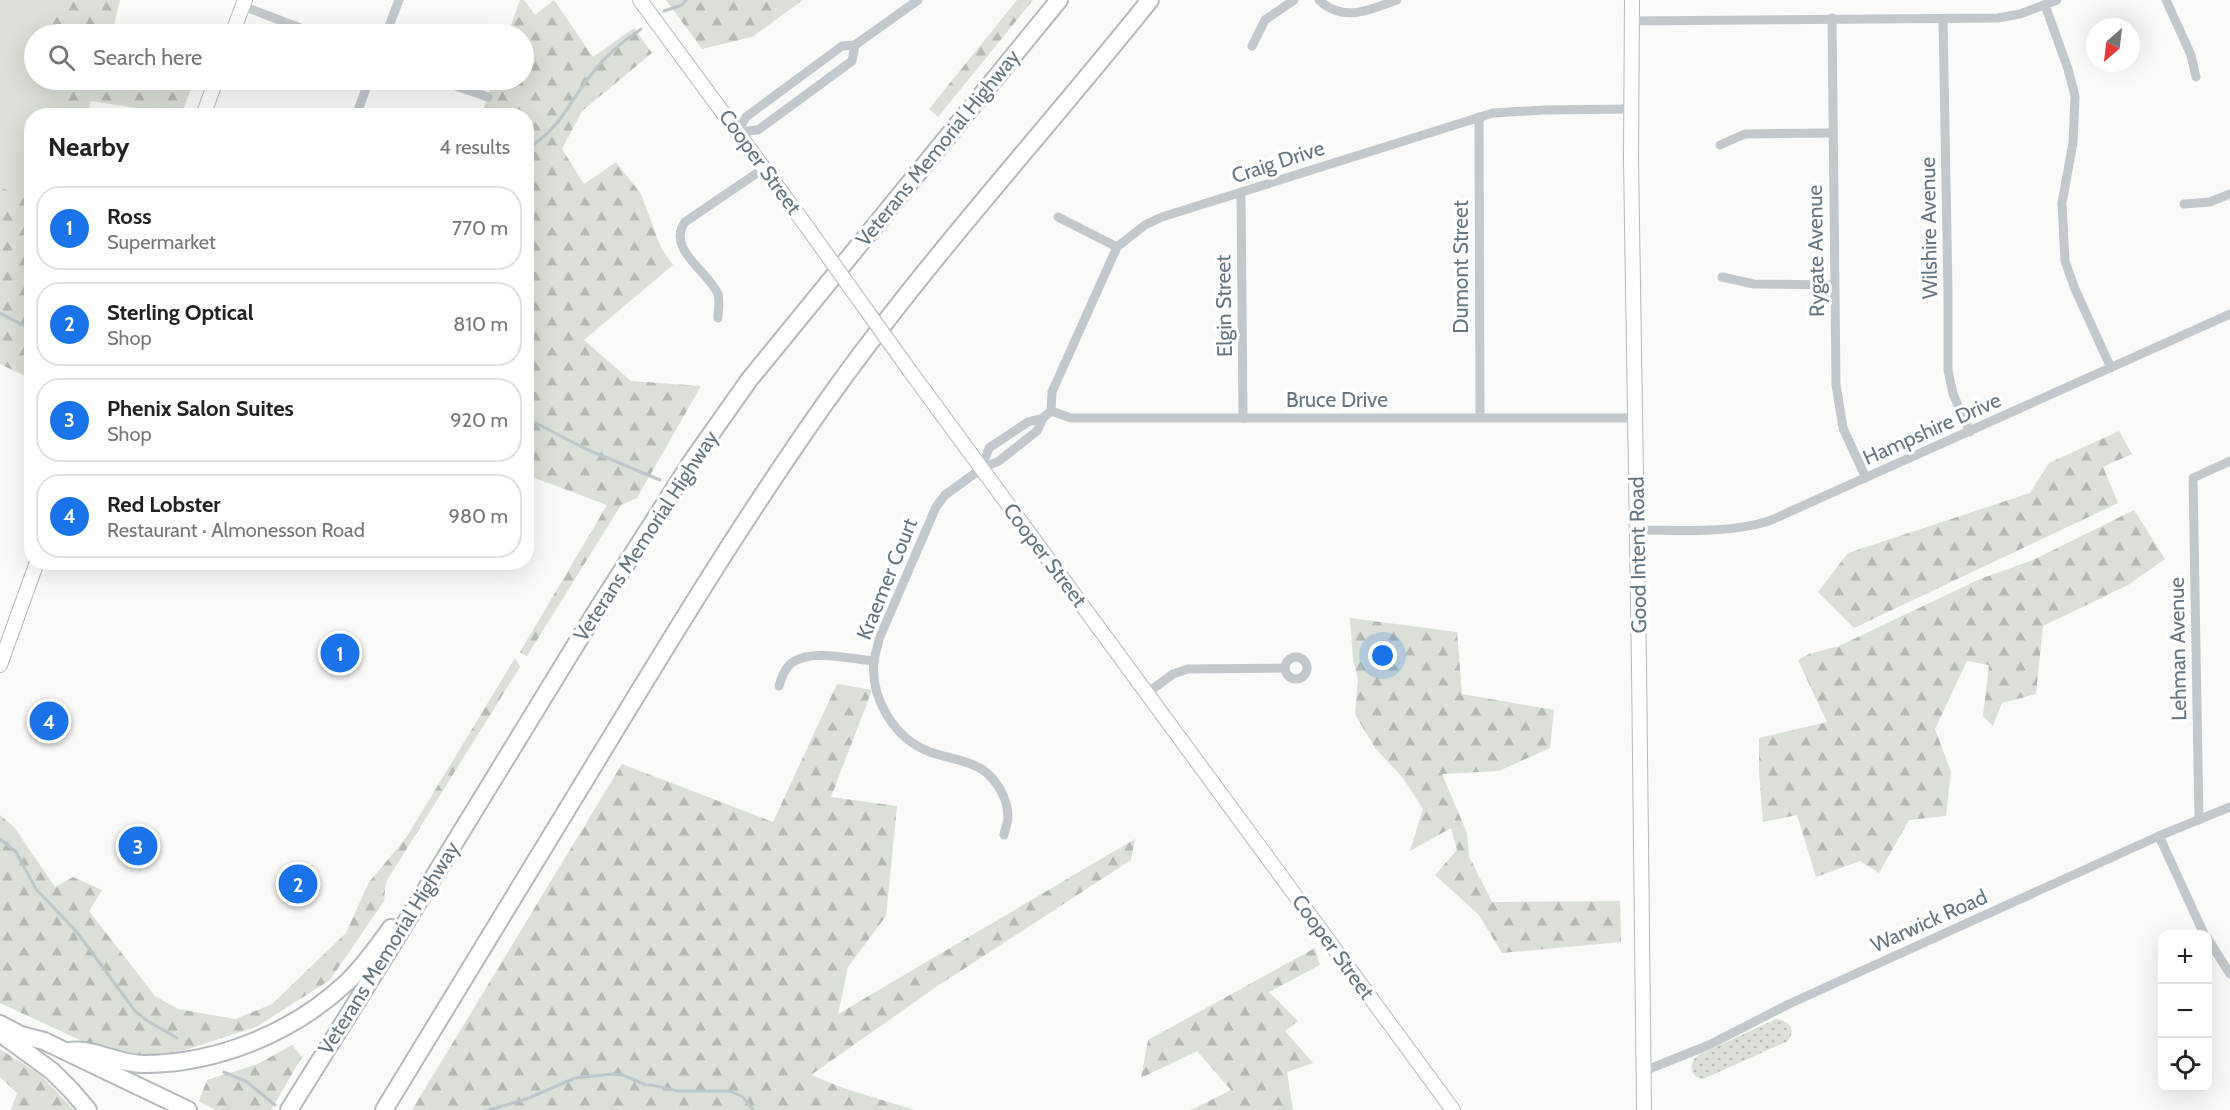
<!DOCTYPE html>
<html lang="en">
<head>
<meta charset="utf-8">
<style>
  :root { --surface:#fff; --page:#f6f6f6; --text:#222; --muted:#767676; --line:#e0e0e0; --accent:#1a73e8 }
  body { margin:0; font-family:Cabin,sans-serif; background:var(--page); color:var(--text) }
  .controls { position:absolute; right:18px; bottom:18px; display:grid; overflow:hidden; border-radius:12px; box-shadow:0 6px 24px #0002 }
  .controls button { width:54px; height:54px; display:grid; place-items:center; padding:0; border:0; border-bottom:2px solid var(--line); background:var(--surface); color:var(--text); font:30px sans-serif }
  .compass { position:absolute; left:2086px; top:18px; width:54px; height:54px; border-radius:50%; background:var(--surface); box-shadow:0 6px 24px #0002; rotate:208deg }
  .you { position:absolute; left:1383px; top:656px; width:21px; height:21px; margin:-15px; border:4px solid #fff; border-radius:50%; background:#1a73e8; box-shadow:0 0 0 9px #1a73e833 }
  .badge { display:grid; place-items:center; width:39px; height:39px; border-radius:50%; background:var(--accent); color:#fff; font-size:20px; font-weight:700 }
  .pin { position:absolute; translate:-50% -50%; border:3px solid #fff; box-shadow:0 2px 6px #0006 }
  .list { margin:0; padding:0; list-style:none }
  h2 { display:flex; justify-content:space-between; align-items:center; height:78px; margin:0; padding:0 24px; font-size:26px }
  h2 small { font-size:20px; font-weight:400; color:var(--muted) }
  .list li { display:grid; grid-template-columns:39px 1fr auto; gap:18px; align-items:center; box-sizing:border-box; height:84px; margin:0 12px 12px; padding:0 12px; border:2px solid var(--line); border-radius:24px }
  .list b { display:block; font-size:22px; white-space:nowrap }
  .list p { margin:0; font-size:20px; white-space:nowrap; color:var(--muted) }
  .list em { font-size:20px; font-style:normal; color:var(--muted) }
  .icon { flex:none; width:33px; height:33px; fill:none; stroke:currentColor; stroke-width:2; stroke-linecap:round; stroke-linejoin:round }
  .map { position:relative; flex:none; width:2230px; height:1110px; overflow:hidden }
  .search { position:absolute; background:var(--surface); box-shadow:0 6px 24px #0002; left:24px; top:24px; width:510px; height:66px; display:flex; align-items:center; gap:15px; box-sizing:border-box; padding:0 21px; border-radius:33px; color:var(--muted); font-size:22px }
  .panel { position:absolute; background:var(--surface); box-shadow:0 6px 24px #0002; left:24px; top:108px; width:510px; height:462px; border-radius:24px }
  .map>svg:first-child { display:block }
</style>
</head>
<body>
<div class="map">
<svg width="2230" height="1110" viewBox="0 0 2230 1110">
  <defs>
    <pattern id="grass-dots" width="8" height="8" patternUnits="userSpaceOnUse" patternTransform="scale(1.5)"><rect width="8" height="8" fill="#dadfd7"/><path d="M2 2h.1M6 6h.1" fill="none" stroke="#b4b9b4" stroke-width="1.8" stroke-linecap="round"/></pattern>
    <pattern id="forest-firs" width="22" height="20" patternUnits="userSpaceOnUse" patternTransform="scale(1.5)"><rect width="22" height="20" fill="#dadfd7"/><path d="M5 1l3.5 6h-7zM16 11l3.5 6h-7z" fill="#b4b9b4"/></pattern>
  </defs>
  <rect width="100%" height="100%" fill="#fafaf8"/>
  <path fill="url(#grass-dots)" d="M1776,1019C1790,1021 1796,1029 1788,1041L1703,1079C1689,1077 1688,1062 1699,1055Z"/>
  <g fill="url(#forest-firs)">
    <polygon points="0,0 120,0 112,34 34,34 34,80 176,80 192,86 181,115 91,101 87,115 32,116 31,379 0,364"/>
    <polygon points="520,0 524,0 535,15 554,0 593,57 634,28 652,53 582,111 562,149 584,184 616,162 641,194 661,248 673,265 584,340 631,381 701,386 637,498 621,505 527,656 520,652 607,505 527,475 526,116 481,116 493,80 524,80 524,34 508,34"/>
    <polygon points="666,0 803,0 752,37 702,49"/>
    <polygon points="1017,0 1033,0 938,117 929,109"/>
    <polygon points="2119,431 2132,454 2103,467 2118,503 1854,628 1818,592 1848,553 2030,493 2049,463"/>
    <polygon points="2134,510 2165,559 2128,585 2043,626 2036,694 2002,703 1993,726 1983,716 1989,665 1967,661 1935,729 1951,772 1946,816 1909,820 1879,873 1860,861 1816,877 1797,815 1763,822 1759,771 1759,738 1827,722 1798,660 1809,654 1839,646 1980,579 2033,560"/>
    <polygon points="1350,618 1457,632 1462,694 1554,710 1550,748 1499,771 1442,774 1467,833 1469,856 1492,902 1620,901 1621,942 1502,953 1479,915 1435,875 1457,850 1451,828 1410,851 1423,809 1403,778 1375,748 1355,714 1358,679 1353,659"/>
    <polygon points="515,658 520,667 386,882 384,901 330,980 256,1027 163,1057 108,1053 0,1003 0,815 14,827 55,887 73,877 102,890 89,911 155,996 178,1009 235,1019 272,1004 346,933 369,882 406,838"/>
    <polygon points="837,684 872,690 831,797 897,806 886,916 848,967 838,1014 1135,839 1131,860 936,987 811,1075 843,1088 915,1110 412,1110 622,764 773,822"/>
    <polygon points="1315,948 1320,965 1269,992 1298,1021 1285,1031 1313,1063 1287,1072 1293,1110 1191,1110 1231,1090 1197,1051 1141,1078 1148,1040"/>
    <polygon points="292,1045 302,1057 271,1110 215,1110 199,1101 207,1080 258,1064"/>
    <polygon points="0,1049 41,1075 74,1110 11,1110 17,1093 0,1077"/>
  </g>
  <polygon fill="#dadfd7" points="0,0 51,0 51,34 34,34 34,80 52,80 52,115 32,116 31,201 0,187"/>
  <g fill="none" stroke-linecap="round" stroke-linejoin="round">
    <g stroke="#bbc7cb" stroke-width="3">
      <polyline points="664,11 682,5 686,0"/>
      <path d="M526,149C559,131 568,104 590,76C604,57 621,42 641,29"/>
      <polyline points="0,313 32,330"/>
      <polyline points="526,418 586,449 660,480"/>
      <polyline points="0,839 16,852 36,889 76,931 135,1011 146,1020 177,1038"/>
      <polyline points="224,1072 247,1082 275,1105"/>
      <polyline points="489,1110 529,1098 575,1078 612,1074 623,1075 646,1085 652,1085 678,1091 730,1091 743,1097 753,1110"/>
    </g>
    <defs>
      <g id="secondary">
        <polyline points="640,0 807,227"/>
        <polyline points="1632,0 1631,159 1639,666 1644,1110"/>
        <polyline points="232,34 245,0"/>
        <polyline points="203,116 216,80"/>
        <polyline points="910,371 1453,1110"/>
        <polyline points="0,665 37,562"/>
      </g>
      <g id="highway">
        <polyline points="0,1024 21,1035 44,1041 188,1110"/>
        <polyline points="0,1033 52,1071 71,1090 88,1110"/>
        <path d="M66,1051C72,1051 78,1050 84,1051C105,1054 125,1065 146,1064C218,1063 292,1033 345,984C363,968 377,947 391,928"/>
        <polyline points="289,1110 392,945 597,610 692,461 749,380 1059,0"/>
        <path d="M384,1110C455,994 526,878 596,762C670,640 744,518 826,402C926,261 1043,134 1150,0"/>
      </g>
    </defs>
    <use href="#secondary" stroke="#b3babf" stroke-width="16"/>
    <use href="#highway" stroke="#b4b9bd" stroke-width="20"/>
    <g stroke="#c3c8cc" stroke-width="9">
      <path d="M1319,0C1343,23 1370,10 1397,0"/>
      <polyline points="2166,0 2191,55 2196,77"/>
      <polyline points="2045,5 2068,69 2075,96 2073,143 2062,203 2065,261 2075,289 2111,368"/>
      <polyline points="243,6 316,34"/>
      <polyline points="1832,18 1836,385 1843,428 1866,478"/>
      <polyline points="1943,19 1948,293 1948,370 1953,394 1970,432"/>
      <polyline points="1633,21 1998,18 2020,14 2057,0"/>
      <polyline points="386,34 399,0"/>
      <polyline points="1252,46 1265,20 1294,0"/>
      <polyline points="438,80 488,97"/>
      <polyline points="356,116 369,80"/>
      <polyline points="1479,117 1480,417"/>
      <polyline points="737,132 746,117 842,46 855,45 918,0"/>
      <polyline points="737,132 758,130 852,61 855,45"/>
      <polyline points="1720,145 1745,134 1832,133"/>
      <polyline points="1241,193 1243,418"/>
      <polyline points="2184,204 2210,202 2230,194"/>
      <polyline points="1058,217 1117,247"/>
      <polyline points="1722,277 1754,284 1834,285"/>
      <path d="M718,318C718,311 720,301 718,294C708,271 666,249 685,222L763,169"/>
      <polyline points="1051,411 1052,392 1117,247 1145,225 1162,217 1493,113 1544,110 1632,109"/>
      <polyline points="981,469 989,448 1028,422 1043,418"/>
      <path d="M1637,530C1681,530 1727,534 1769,521L2230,314"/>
      <circle cx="1296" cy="668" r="11"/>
      <path d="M779,686C782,677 785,667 793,662C812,649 852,659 874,661"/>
      <polyline points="1147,693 1173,674 1188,669 1285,668"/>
      <polyline points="2199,820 2193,478 2230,461"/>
      <path d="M1004,835C1005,829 1008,822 1008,817C1008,799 997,780 983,770C968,760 947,758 930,752C895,739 870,699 874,661C875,653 878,646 879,639L936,507L945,495L981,469L999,461L1037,431L1043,418L1051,411L1071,418H1635"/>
      <polyline points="2159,836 2204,934"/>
      <polyline points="2208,939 2230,974"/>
      <polyline points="1644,1071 1709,1045 1789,1004 2159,836 2230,807"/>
    </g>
    <use href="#secondary" stroke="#fff" stroke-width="14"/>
    <use href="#highway" stroke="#fff" stroke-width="16"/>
    <defs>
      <polyline id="secondary-bridge" points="807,227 910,371"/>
    </defs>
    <use href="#secondary-bridge" stroke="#b3babf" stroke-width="16" stroke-linecap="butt"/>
    <use href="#secondary-bridge" stroke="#fff" stroke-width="14"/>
  </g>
  <g text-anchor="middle" stroke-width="6" stroke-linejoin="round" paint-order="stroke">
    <g font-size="21" fill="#657683" stroke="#fff">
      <text transform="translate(938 148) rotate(-51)" y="7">Veterans Memorial Highway</text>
      <text transform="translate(760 162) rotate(54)" y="7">Cooper Street</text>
      <text transform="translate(1278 162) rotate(-18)" y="7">Craig Drive</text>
      <text transform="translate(1929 228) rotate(-91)" y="7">Wilshire Avenue</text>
      <text transform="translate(1816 251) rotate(-91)" y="7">Rygate Avenue</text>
      <text transform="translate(1461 267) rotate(-90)" y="7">Dumont Street</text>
      <text transform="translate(1224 306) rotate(-91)" y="7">Elgin Street</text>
      <text x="1337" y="407">Bruce Drive</text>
      <text transform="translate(1932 429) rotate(-24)" y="7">Hampshire Drive</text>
      <text transform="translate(646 536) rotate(-57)" y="7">Veterans Memorial Highway</text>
      <text transform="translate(1045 555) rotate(53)" y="7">Cooper Street</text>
      <text transform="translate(1638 555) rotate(-91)" y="7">Good Intent Road</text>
      <text transform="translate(887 579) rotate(-68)" y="7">Kraemer Court</text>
      <text transform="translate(2178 649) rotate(-91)" y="7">Lehman Avenue</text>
      <text transform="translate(1929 921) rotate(-24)" y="7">Warwick Road</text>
      <text transform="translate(1333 947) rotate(54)" y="7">Cooper Street</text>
      <text transform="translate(389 948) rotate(-58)" y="7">Veterans Memorial Highway</text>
    </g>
  </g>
</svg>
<div class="controls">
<button>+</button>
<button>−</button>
<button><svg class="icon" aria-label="locate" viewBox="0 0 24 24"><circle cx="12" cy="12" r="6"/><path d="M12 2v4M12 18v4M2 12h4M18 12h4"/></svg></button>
</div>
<svg class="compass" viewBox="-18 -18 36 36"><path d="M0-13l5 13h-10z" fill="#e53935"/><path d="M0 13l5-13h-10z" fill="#767676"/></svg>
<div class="you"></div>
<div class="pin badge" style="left:340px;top:653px">1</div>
<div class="pin badge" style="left:298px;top:884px">2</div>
<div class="pin badge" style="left:138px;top:846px">3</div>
<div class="pin badge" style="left:49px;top:721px">4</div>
<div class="search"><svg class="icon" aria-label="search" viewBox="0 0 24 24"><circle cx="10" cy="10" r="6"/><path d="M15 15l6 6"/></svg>Search here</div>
<section class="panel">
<h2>Nearby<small>4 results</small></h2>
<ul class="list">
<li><span class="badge">1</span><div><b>Ross</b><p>Supermarket</p></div><em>770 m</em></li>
<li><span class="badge">2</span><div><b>Sterling Optical</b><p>Shop</p></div><em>810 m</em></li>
<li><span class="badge">3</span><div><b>Phenix Salon Suites</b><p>Shop</p></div><em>920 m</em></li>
<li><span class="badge">4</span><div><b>Red Lobster</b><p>Restaurant · Almonesson Road</p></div><em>980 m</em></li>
</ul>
</section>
</div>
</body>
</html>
